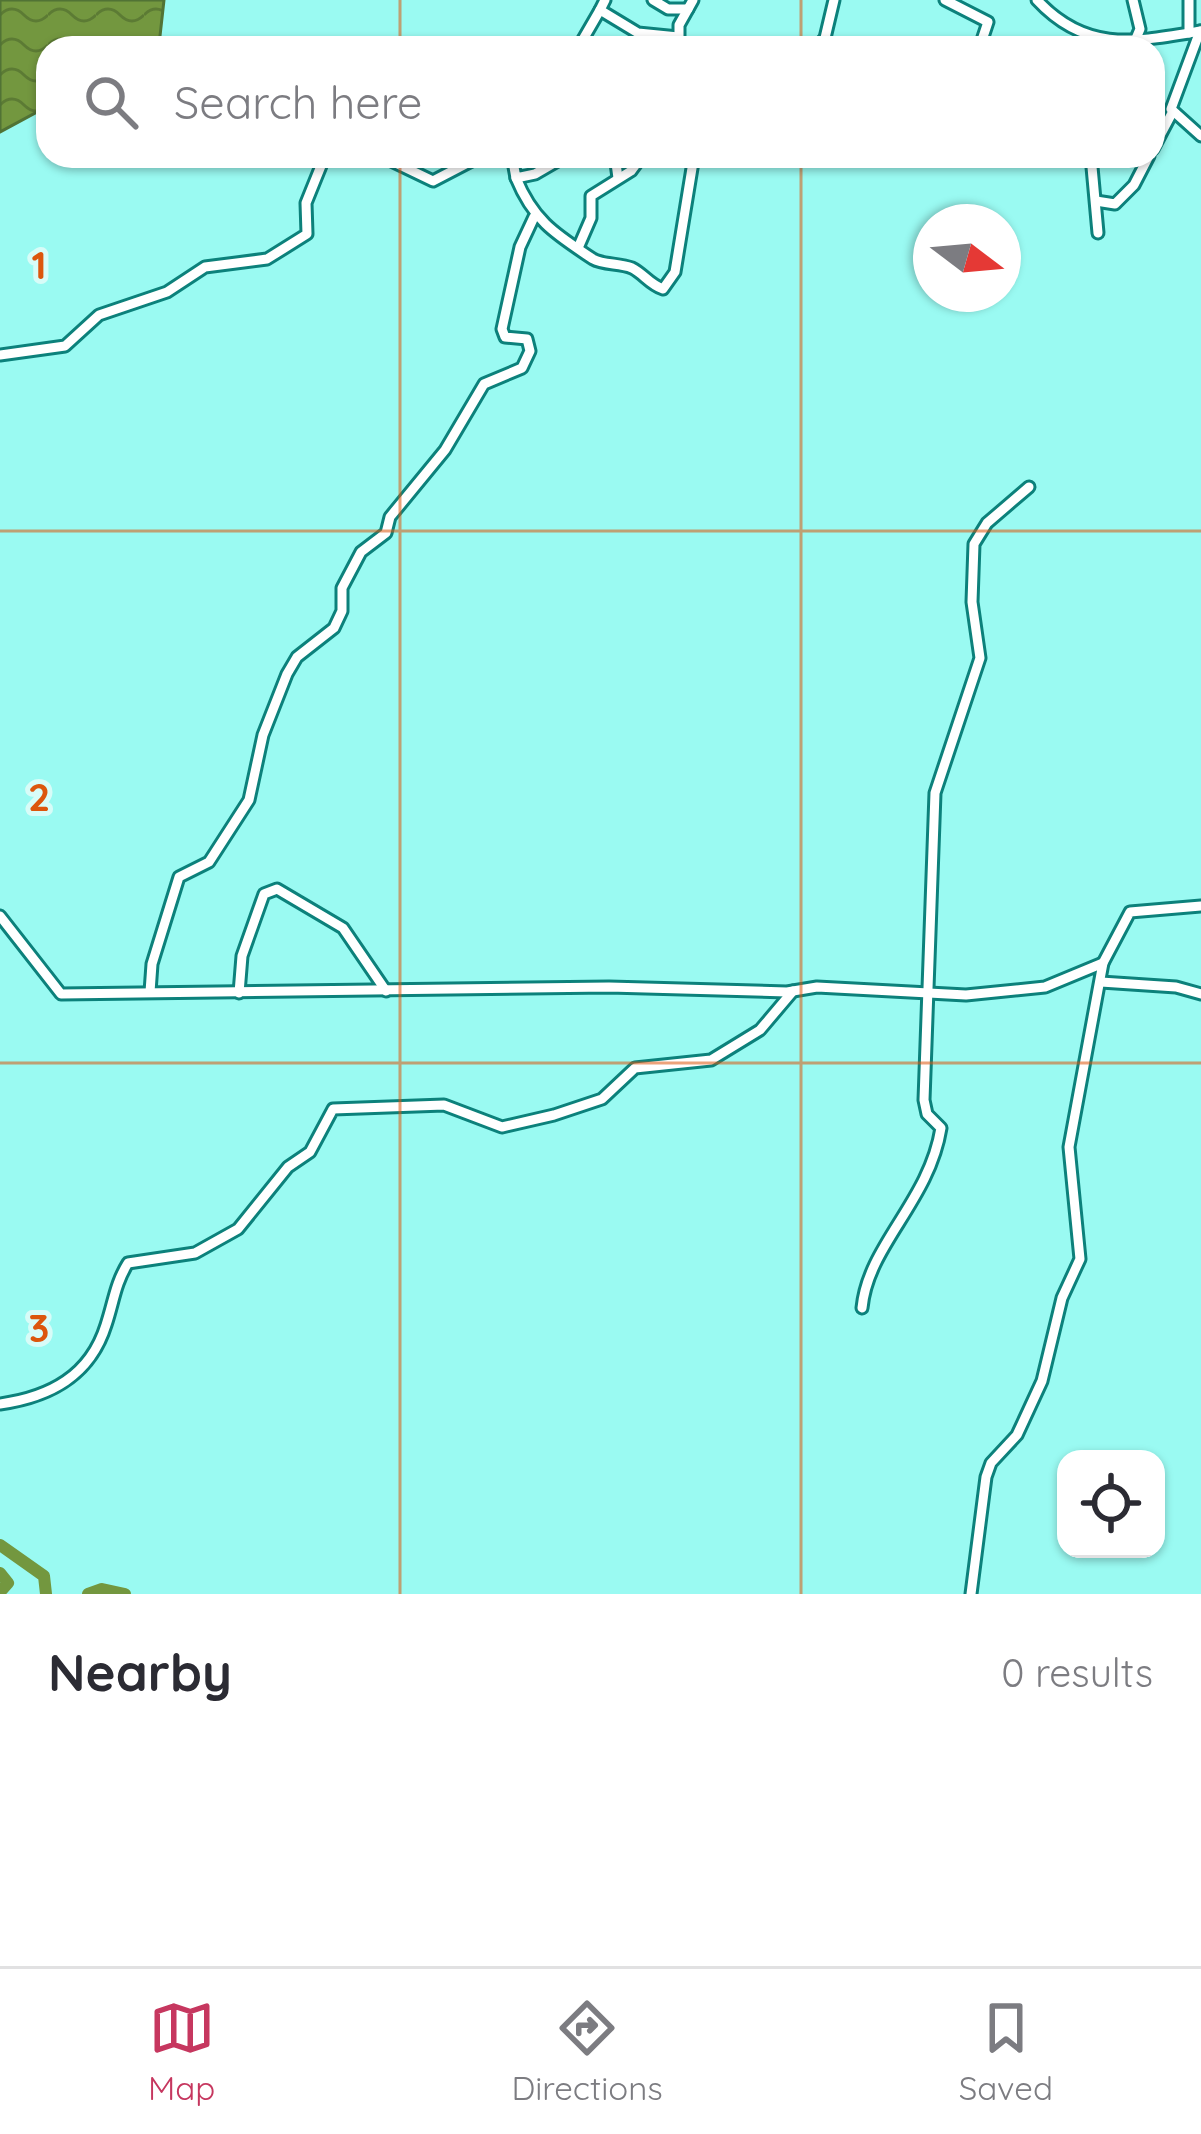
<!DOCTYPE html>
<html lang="en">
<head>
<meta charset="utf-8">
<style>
  :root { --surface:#fff; --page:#f7f7f7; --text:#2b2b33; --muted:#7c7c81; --line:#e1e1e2; --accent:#c6375f }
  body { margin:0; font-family:Quicksand,sans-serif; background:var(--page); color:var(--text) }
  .controls { position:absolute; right:36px; bottom:36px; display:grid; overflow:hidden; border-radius:24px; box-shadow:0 3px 9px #0004 }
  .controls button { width:108px; height:108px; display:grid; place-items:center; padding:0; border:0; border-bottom:3px solid var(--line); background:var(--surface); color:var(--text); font:60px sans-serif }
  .compass { position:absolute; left:913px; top:204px; width:108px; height:108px; border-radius:50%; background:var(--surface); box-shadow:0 3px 9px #0004; rotate:106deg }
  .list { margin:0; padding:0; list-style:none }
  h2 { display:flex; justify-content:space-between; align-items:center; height:156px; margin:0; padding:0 48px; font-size:51px }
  h2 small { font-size:39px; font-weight:400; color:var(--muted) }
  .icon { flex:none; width:66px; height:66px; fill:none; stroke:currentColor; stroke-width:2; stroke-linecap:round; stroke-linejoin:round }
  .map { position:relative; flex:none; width:1201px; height:1594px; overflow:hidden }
  .search { position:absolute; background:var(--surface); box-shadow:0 3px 9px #0004; left:36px; right:36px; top:36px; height:132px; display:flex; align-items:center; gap:30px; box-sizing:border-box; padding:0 42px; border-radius:36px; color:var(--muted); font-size:45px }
  .sheet { height:372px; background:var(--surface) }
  nav { display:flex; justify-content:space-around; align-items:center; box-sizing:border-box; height:168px; border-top:3px solid var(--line); background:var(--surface); font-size:33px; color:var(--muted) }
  nav a { display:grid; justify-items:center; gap:6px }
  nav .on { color:var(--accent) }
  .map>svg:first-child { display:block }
</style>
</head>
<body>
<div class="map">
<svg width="1201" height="1594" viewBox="0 0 1201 1594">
  <defs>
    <pattern id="water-waves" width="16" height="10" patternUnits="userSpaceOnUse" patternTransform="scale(3)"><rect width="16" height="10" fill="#73973f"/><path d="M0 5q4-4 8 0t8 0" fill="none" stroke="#5c7b34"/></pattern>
  </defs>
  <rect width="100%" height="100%" fill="#9afaf2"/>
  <polygon fill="url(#water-waves)" stroke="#517335" stroke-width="3" points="0,0 164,0 159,45 48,48 48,106 0,132"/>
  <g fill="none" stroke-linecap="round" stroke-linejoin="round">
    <g stroke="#73973f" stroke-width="12">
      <polyline points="0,1545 44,1576 46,1594"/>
      <polyline points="0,1573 8,1583 0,1592"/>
      <polyline points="88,1594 102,1589 125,1594"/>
    </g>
    <defs>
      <g id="minor">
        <polyline points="605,0 600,10 638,33 678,37"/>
        <polyline points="653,0 668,9 688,9"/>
        <polyline points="945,0 988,22 982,40 993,48"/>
        <path d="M1037,0C1086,53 1135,42 1201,31"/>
        <polyline points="1200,31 1171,109 1201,136"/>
        <polyline points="1189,33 1189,0"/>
        <polyline points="578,48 600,10"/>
        <polyline points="679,48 679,25 693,0"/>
        <polyline points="816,48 825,38 834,0"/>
        <polyline points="1132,48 1140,29 1133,0"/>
        <polyline points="1153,149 1172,113"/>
        <polyline points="381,156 433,181 481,156"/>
        <polyline points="512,156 516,178 535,174 566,156"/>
        <polyline points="615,156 618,178"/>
        <polyline points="1091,156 1098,233"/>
        <path d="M516,178C534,222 557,235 593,259C603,265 620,263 632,268C644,274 649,284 663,289L675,272L694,156"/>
        <polyline points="1096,201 1115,204 1134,185 1149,156"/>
        <polyline points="578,248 591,218 591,196 631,171 642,156"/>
        <polyline points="0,355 65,346 99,315 167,292 205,267 267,259 307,234 306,203 325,156"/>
        <polyline points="0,916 61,994 609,987 787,992 817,987 966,995 1045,987 1103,963 1069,1147 1080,1259 1062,1298 1042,1381 1017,1435 991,1463 986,1477 971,1594"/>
        <polyline points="1103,963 1130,912 1201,906"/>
        <polyline points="1101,982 1176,987 1201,994"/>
        <polyline points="150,992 152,964 179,877 209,862 249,800 263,735 287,674 297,657 334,628 342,611 342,588 361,552 386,533 390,517 445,450 484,384 522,368 530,351 527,339 505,337 502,329 520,247 534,217"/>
        <polyline points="239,993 242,956 264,894 277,889 343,928 386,991"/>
        <path d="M862,1308C868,1245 929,1202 941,1128L927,1114L924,1100L935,793L980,658L972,602L974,544L987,523L1029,487"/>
        <path d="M0,1404C50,1397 90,1376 106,1325C114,1301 115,1284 128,1263L195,1253L238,1229L288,1167L310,1152L333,1109L444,1105L502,1127L554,1115L602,1099L635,1068L711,1060L760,1030L793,991"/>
      </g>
    </defs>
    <use href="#minor" stroke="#0c817b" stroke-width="15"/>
    <use href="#minor" stroke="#fff" stroke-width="9"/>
  </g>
  <path fill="none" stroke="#dc560d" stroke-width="3" stroke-opacity="0.55" d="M400,0V48M801,0V48M400,156V1594M801,156V1594M0,531H1201M0,1063H1201"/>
  <g font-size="39" text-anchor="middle" font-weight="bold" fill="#dc560d" stroke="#d8fcf8" stroke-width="10" stroke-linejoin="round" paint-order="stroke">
    <text x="39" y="279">1</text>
    <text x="39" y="811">2</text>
    <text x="39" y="1342">3</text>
  </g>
</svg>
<div class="controls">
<button><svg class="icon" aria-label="locate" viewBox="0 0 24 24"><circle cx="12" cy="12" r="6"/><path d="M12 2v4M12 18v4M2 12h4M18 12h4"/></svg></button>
</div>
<svg class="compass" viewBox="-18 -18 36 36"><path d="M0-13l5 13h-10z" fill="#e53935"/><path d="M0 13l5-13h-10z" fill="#7c7c81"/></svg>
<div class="search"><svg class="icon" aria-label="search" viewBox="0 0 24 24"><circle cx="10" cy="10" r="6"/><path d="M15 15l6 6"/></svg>Search here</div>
</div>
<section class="sheet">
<h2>Nearby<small>0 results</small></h2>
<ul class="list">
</ul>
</section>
<nav>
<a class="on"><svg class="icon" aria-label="map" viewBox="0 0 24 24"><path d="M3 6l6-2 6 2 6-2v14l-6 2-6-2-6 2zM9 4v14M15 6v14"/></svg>Map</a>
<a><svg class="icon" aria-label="directions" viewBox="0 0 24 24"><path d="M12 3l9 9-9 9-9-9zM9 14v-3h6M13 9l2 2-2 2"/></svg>Directions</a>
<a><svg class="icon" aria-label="saved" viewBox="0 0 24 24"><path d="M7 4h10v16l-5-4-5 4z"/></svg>Saved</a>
</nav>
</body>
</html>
